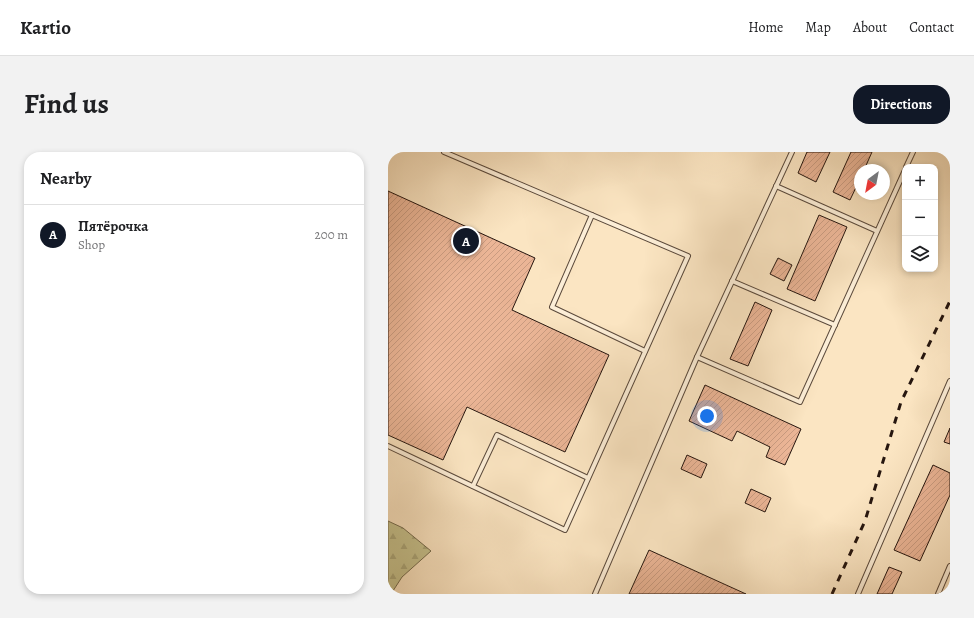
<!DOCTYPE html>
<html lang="en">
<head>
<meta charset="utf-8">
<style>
  :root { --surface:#fff; --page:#f2f2f2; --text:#202124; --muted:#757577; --line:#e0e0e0; --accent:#111827 }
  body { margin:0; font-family:Alegreya,serif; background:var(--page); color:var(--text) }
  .controls { position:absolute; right:12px; top:12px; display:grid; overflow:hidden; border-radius:8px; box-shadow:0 2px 6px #0003 }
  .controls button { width:36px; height:36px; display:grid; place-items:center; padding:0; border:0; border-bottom:1px solid var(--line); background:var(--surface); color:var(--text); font:20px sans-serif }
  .compass { position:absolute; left:466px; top:12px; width:36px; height:36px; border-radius:50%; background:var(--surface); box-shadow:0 2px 6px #0003; rotate:212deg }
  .you { position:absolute; left:319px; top:264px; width:14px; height:14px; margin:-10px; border:3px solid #fff; border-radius:50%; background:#1a73e8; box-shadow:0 0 0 6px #1a73e833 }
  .badge { display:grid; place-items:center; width:26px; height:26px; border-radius:50%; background:var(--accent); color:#fff; font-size:13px; font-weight:700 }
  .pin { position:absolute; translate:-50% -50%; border:2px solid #fff; box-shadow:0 1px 4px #0006 }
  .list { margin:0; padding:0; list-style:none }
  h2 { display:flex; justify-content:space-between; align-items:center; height:52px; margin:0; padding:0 16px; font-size:17px }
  h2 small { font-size:13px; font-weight:400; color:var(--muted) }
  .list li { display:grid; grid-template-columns:26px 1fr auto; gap:12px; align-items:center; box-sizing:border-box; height:60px; padding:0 16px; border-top:1px solid var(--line) }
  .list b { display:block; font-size:15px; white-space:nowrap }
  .list p { margin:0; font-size:13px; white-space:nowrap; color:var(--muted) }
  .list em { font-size:13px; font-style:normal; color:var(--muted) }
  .icon { flex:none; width:22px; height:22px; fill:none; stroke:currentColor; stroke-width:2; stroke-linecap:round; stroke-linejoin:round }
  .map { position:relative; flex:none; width:562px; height:442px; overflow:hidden; border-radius:16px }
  header { display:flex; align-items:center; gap:24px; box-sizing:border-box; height:56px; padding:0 20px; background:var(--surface); border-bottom:1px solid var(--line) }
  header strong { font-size:19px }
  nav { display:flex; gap:22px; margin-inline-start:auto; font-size:14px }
  .intro { display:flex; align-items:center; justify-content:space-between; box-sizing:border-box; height:96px; padding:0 24px }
  h1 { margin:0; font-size:28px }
  .button { padding:10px 18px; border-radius:16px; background:var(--accent); color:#fff; font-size:14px; font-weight:700 }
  main { display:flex; gap:24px; padding:0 24px }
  aside { flex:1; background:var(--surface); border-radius:16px; box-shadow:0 2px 6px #0003 }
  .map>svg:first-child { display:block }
</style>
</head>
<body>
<header>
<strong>Kartio</strong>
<nav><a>Home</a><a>Map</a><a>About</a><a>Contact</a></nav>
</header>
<div class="intro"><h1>Find us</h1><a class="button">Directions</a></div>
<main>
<aside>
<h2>Nearby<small></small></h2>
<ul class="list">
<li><span class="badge">A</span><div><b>Пятёрочка</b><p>Shop</p></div><em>200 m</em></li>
</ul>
</aside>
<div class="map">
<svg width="562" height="442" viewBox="0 0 562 442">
  <defs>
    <pattern id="forest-firs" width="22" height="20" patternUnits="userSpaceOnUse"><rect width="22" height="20" fill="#c6c28e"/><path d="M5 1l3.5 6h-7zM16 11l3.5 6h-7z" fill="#aaa679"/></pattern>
    <pattern id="building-hatch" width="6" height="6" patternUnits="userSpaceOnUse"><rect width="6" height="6" fill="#ebb596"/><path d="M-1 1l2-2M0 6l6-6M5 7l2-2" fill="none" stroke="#c99b80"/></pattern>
  </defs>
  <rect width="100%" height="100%" fill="#fbe5c2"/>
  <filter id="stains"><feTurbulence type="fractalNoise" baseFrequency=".005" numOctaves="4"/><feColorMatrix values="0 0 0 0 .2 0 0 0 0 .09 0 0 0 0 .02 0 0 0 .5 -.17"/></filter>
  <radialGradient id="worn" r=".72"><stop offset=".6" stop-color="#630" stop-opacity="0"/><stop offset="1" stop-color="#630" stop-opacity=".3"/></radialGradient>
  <polygon fill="url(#forest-firs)" stroke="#766c4e" points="0,369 15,376 43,399 14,425 3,442 0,442"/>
  <g fill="url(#building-hatch)" stroke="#26160f">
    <polygon points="419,0 442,0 428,30 410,21"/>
    <polygon points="463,0 484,0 476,18 472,18 472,27 462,48 445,40"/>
    <polygon points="0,39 147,106 124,158 221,203 177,300 79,255 55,308 0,283"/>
    <polygon points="431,63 459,75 427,149 399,137"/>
    <polygon points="390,106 404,113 396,129 382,122"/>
    <polygon points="367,150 384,158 360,214 342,207"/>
    <polygon points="317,233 413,277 397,313 378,305 382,295 349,279 344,289 301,269"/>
    <polygon points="562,276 562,292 556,290"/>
    <polygon points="299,303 319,312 313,326 293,317"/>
    <polygon points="545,313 562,321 562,343 532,409 506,398"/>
    <polygon points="363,337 383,346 377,360 357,351"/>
    <polygon points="261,398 358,442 241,442"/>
    <polygon points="501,415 514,420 504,442 489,442"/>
  </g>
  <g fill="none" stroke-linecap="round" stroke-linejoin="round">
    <defs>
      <g id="service">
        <polyline points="518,15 525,0"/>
        <polyline points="388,34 489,79"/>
        <polyline points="204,63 164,155 257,199"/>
        <polyline points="344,129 447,173"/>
        <polyline points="309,205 412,250 517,18"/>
        <polyline points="0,294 177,378 300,104 56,0"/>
        <polyline points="85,334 109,283 200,326"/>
        <polyline points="207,442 309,205 404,0"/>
        <polyline points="470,442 562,229"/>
        <polyline points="550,442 562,414"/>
      </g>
    </defs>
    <use href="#service" stroke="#5b4a3c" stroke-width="6"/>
    <use href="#service" stroke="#fceed7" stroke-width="4"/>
    <polyline stroke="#26160f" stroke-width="3" stroke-dasharray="7 7" stroke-linecap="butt" points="444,442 477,369 513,250 562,149"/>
  </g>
  <rect width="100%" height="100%" filter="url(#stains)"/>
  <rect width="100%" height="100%" fill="url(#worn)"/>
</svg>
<div class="controls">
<button>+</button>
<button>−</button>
<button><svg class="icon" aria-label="layers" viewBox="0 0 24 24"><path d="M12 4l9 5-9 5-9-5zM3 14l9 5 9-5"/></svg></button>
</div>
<svg class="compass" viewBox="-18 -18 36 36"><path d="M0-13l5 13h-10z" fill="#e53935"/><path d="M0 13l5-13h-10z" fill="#757577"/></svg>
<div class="you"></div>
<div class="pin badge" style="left:78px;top:89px">A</div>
</div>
</main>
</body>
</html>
